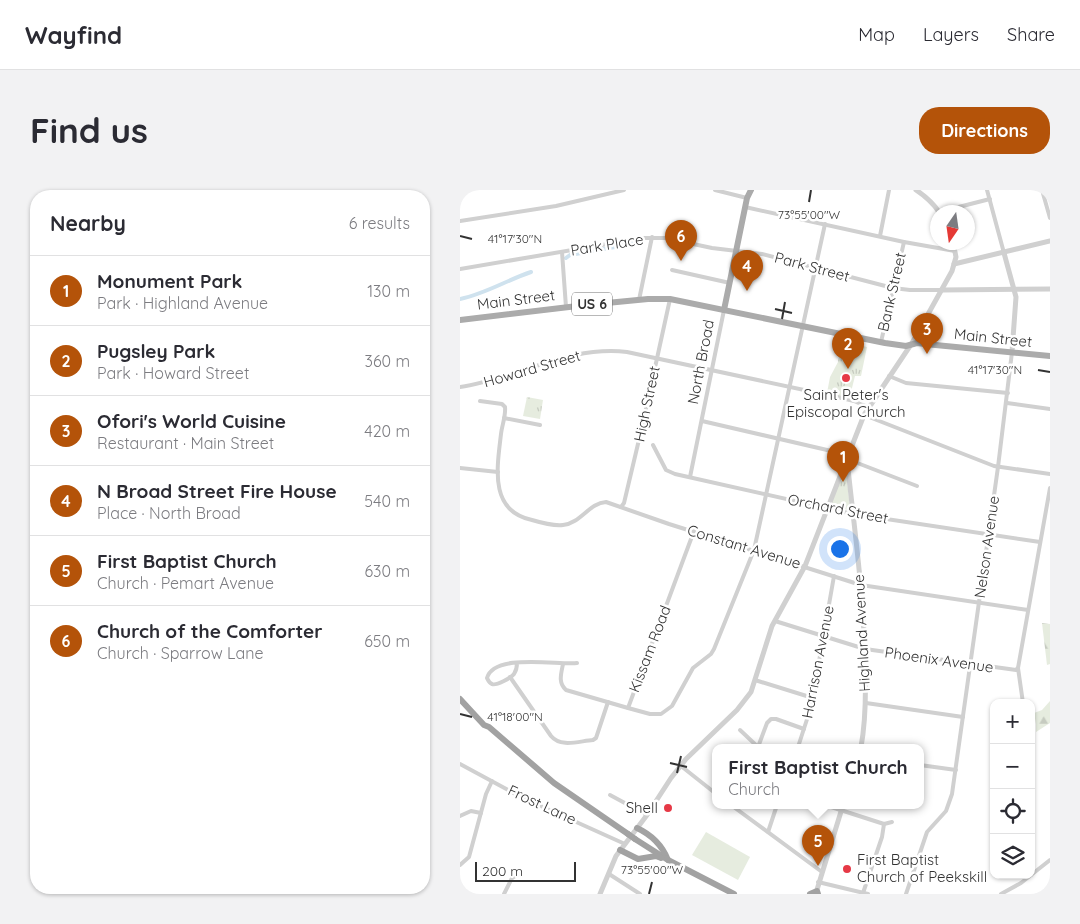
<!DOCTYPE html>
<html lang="en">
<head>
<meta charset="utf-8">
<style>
  :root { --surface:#fff; --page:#f2f2f3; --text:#2b2b33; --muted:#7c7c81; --line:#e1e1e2; --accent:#b45309 }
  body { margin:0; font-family:Quicksand,sans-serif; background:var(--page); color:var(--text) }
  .controls { position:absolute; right:15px; bottom:15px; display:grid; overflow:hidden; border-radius:10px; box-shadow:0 1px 4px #0004 }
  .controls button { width:45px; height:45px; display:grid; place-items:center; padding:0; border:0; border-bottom:1px solid var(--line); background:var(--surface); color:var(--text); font:25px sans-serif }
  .compass { position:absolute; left:470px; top:15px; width:45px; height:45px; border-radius:50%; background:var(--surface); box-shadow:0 1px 4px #0004; rotate:193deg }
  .scale { position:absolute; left:15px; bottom:12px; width:101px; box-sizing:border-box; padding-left:5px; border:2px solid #333; border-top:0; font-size:14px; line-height:18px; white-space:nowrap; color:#333; -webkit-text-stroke:4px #fff; paint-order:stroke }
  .you { position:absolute; left:379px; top:358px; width:18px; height:18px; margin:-12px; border:4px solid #fff; border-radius:50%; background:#1a73e8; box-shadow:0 0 0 8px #1a73e833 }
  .badge { display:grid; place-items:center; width:32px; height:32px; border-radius:50%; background:var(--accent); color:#fff; font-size:16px; font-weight:700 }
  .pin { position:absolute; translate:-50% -41px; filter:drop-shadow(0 1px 2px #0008) }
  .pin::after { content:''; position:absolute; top:26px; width:18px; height:15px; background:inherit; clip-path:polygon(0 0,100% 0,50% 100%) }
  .popup { position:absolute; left:252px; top:554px; width:212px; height:65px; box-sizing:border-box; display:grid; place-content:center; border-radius:10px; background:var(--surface); filter:drop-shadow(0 1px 4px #0005); font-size:16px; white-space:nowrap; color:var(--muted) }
  .popup b { font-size:19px; color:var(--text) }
  .popup::after { content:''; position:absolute; left:50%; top:100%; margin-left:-10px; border:10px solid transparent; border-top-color:var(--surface) }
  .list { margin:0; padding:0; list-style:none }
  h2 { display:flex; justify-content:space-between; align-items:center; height:65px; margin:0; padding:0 20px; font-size:21px }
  h2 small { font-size:16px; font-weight:400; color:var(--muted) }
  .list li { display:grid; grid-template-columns:32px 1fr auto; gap:15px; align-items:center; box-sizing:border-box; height:70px; padding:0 20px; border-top:1px solid var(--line) }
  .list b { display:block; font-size:19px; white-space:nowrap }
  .list p { margin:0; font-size:16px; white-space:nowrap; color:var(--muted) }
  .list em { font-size:16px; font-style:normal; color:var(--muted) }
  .icon { flex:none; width:28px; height:28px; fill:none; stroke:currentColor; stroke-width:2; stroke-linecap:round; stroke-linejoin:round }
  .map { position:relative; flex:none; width:590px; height:704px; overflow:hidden; border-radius:20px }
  header { display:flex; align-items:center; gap:30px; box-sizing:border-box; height:70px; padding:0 25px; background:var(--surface); border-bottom:1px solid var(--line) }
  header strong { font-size:24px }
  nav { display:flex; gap:28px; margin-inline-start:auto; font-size:18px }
  .intro { display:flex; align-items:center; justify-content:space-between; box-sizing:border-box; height:120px; padding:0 30px }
  h1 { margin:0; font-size:35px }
  .button { padding:12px 22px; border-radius:20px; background:var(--accent); color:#fff; font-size:18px; font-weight:700 }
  main { display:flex; gap:30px; padding:0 30px }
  aside { flex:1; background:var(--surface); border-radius:20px; box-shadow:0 1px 4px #0004 }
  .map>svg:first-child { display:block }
</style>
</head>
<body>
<header>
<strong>Wayfind</strong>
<nav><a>Map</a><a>Layers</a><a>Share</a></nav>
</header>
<div class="intro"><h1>Find us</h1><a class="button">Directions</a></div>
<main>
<aside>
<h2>Nearby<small>6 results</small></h2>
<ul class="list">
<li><span class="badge">1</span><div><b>Monument Park</b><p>Park · Highland Avenue</p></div><em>130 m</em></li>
<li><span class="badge">2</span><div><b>Pugsley Park</b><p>Park · Howard Street</p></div><em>360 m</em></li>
<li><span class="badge">3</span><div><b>Ofori's World Cuisine</b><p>Restaurant · Main Street</p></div><em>420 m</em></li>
<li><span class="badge">4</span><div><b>N Broad Street Fire House</b><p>Place · North Broad</p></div><em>540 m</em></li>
<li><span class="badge">5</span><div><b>First Baptist Church</b><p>Church · Pemart Avenue</p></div><em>630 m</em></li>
<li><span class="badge">6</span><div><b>Church of the Comforter</b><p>Church · Sparrow Lane</p></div><em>650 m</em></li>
</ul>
</aside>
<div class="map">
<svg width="590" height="704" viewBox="0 0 590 704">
  <defs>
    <pattern id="forest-firs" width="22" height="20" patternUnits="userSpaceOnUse" patternTransform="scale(1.25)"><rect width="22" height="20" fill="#e6ecdf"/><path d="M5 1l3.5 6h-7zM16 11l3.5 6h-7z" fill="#c6cbc0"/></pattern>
    <pattern id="park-tufts" width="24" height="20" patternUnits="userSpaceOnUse" patternTransform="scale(1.25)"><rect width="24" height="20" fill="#e6ecdf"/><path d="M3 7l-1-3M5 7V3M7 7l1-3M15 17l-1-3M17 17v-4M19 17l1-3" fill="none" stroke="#c6cbc0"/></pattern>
  </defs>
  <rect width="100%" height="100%" fill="#fff"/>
  <g fill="url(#forest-firs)">
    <polygon points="582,433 590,434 590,474 587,475"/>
    <polygon points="590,511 590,533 576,542 576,534 574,523 582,520"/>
  </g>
  <g fill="url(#park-tufts)">
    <polygon points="382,151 407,157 401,186 395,186 389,210 367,203 370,187 378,172"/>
    <polygon points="67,207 83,210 80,229 63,226"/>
    <polygon points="384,280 386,280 390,318 388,320 373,317 371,314"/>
  </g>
  <polygon fill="#e6ecdf" points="246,642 290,667 278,690 232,665"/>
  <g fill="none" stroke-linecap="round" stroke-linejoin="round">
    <g stroke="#cfe2ee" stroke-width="4">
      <polyline points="106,68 110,65 183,52"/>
      <path d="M0,109C25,104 47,90 71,82"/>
    </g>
    <g stroke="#d0d0d0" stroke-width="4">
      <polyline points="255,0 287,8"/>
      <polyline points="527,0 544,63"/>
      <polyline points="582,0 590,28"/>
      <polyline points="285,17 444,52 495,61"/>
      <polyline points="479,22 530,9"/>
      <polyline points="0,31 96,16 164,0"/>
      <polyline points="420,46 429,0"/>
      <polyline points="102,62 106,117"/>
      <polyline points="0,79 183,48 205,48 252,58 302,64 433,98 450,100 482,100"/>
      <polyline points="212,80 270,93"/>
      <polyline points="179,110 192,47"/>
      <polyline points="421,152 444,52"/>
      <polyline points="429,186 446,193 548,203"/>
      <path d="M0,197C56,189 108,155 167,162L377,207L394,211L408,217"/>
      <path d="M20,211L42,214L45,217C46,226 42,235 41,244C37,278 29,321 72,330C82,333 93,336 103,335C121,333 129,313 146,312L209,334L401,395L568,420"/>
      <polyline points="547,213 590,219"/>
      <polyline points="404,225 534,276 590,284"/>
      <polyline points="44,228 80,235"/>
      <polyline points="242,231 380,263 387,269 457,296"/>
      <polyline points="193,255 206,280 215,284 393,324 580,352"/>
      <polyline points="0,278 38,282"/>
      <polyline points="230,287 264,120"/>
      <polyline points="161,317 164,313 182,237 210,109"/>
      <polyline points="315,431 405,459 549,479 556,480 558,478"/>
      <path d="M57,473C57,476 56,481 54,484C51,488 36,496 32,494C29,493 28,490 27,488C34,463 97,475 117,473"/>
      <path d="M103,474C101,484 98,493 106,500L168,518L190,524H201L212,516L233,478L251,464L254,459L294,360L365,34"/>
      <path d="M50,487L91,546C101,558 119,551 133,550L136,548L148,512"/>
      <polyline points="295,490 353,508"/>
      <polyline points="406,513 503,527"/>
      <polyline points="563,513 558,478 590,298"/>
      <polyline points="168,518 234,341"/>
      <polyline points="280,540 298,557"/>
      <polyline points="298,557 307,533 311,529 316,529 344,539"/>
      <polyline points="338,557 351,517 374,386"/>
      <polyline points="0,574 63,608 165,654"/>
      <polyline points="460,575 496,580"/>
      <polyline points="221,576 255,603"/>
      <polyline points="150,605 187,625"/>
      <polyline points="271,615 362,682"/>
      <polyline points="365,615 424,634 432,632"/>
      <polyline points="0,626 11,621 21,623"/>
      <polyline points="308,642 317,615"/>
      <polyline points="0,675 9,667 26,604 32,591"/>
      <polyline points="149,684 180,704"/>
      <polyline points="571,685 590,670"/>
      <polyline points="358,692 408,704"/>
      <polyline points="403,703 422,647 424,634"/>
      <polyline points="44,704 52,688 60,683"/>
      <polyline points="446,704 467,642 486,621 492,604 538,277 552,162"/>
      <polyline points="541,704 561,693 571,685"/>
    </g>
    <g stroke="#d0d0d0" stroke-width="5">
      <path d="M456,0C465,6 473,13 479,22"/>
      <polyline points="544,63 556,107 552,162"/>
      <polyline points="494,74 590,51"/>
      <polyline points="482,100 590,99"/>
      <path d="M387,269C394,337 404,405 405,474C406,502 406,530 401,557"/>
      <polyline points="356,703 383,615"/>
      <polyline points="140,704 156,666 187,625 211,588 226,569 277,520 291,502 312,436 345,376 404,225 452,153 492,81 496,67 493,52"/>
    </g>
    <g stroke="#ababab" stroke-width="6">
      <polyline points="264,120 287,8 291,0"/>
      <polyline points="0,130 126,115 188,109 210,109 425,153 446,156 457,153 465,154 590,166"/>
    </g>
    <g stroke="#a2a2a2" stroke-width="6">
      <polyline points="0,509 24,535 29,537 94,593 168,644"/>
      <path d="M177,638C192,645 202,655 208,670"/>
      <polyline points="175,649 208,670 274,704"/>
      <polyline points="160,660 178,669 196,666 201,668"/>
      <polyline points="350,704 357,701 358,704"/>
    </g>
    <polyline stroke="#a2a2a2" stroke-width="6" points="168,644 175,649"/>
  </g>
  <path fill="none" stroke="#333" stroke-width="2" d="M349,12L351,0M0,46L12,49M315,119L332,123M322,129L325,112M578,180L590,182M0,524L12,527M210,573L227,577M217,583L221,566M189,704L192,692"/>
  <g fill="#e63946" stroke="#fff" stroke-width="2">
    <circle cx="386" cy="188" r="5"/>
    <circle cx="208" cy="618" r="5"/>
    <circle cx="387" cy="679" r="5"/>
  </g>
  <g text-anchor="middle" stroke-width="5" stroke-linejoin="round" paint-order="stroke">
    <rect fill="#fff" stroke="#707070" stroke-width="1" x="112" y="102.5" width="40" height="23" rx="4"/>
    <g font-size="14" font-weight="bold" fill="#333">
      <text x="132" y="119">US 6</text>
    </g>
    <g font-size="15" fill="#333" stroke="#fff">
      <text transform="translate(147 55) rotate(-9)" y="5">Park Place</text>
      <text transform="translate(352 77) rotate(15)" y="5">Park Street</text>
      <text transform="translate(432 102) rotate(-77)" y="5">Bank Street</text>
      <text transform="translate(56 110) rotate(-7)" y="5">Main Street</text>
      <text transform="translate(533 148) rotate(6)" y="5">Main Street</text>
      <text transform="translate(241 172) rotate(-79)" y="5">North Broad</text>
      <text transform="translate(72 179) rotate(-16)" y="5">Howard Street</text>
      <text transform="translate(187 214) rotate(-78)" y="5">High Street</text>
      <text transform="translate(378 319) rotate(11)" y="5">Orchard Street</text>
      <text transform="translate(284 357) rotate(17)" y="5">Constant Avenue</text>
      <text transform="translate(527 357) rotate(-82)" y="5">Nelson Avenue</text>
      <text transform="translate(402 443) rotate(-93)" y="5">Highland Avenue</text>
      <text transform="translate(190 459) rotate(-69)" y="5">Kissam Road</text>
      <text transform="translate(479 470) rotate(8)" y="5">Phoenix Avenue</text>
      <text transform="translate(358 472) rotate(-79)" y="5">Harrison Avenue</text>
      <text transform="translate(82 615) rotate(25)" y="5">Frost Lane</text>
    </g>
    <g font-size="15" fill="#333" stroke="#fff">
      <text x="386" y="210">Saint Peter's<tspan x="386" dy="17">Episcopal Church</tspan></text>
      <text x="198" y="623" text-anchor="end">Shell</text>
      <text x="397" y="675" text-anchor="start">First Baptist<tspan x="397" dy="17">Church of Peekskill</tspan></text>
    </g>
  </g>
  <g font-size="12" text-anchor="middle" fill="#333" stroke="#fff" stroke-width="5" stroke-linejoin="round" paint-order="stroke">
    <text x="349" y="29">73°55'00"W</text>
    <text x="55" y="53">41°17'30"N</text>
    <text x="535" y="184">41°17'30"N</text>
    <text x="55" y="531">41°18'00"N</text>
    <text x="192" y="684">73°55'00"W</text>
  </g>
</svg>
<div class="controls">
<button>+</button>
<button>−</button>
<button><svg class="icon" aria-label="locate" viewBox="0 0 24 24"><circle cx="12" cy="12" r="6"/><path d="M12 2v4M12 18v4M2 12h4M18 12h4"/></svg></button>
<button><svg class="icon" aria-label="layers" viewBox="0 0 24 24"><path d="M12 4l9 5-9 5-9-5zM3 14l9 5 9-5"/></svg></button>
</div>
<svg class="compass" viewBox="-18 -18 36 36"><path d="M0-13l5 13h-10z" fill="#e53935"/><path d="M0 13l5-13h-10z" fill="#7c7c81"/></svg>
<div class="scale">200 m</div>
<div class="you"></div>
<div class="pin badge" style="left:383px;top:292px">1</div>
<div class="pin badge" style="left:388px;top:179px">2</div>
<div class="pin badge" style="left:467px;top:164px">3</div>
<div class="pin badge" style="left:287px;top:101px">4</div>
<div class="pin badge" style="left:358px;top:676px">5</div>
<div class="popup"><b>First Baptist Church</b>Church</div>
<div class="pin badge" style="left:221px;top:71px">6</div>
</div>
</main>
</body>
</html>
